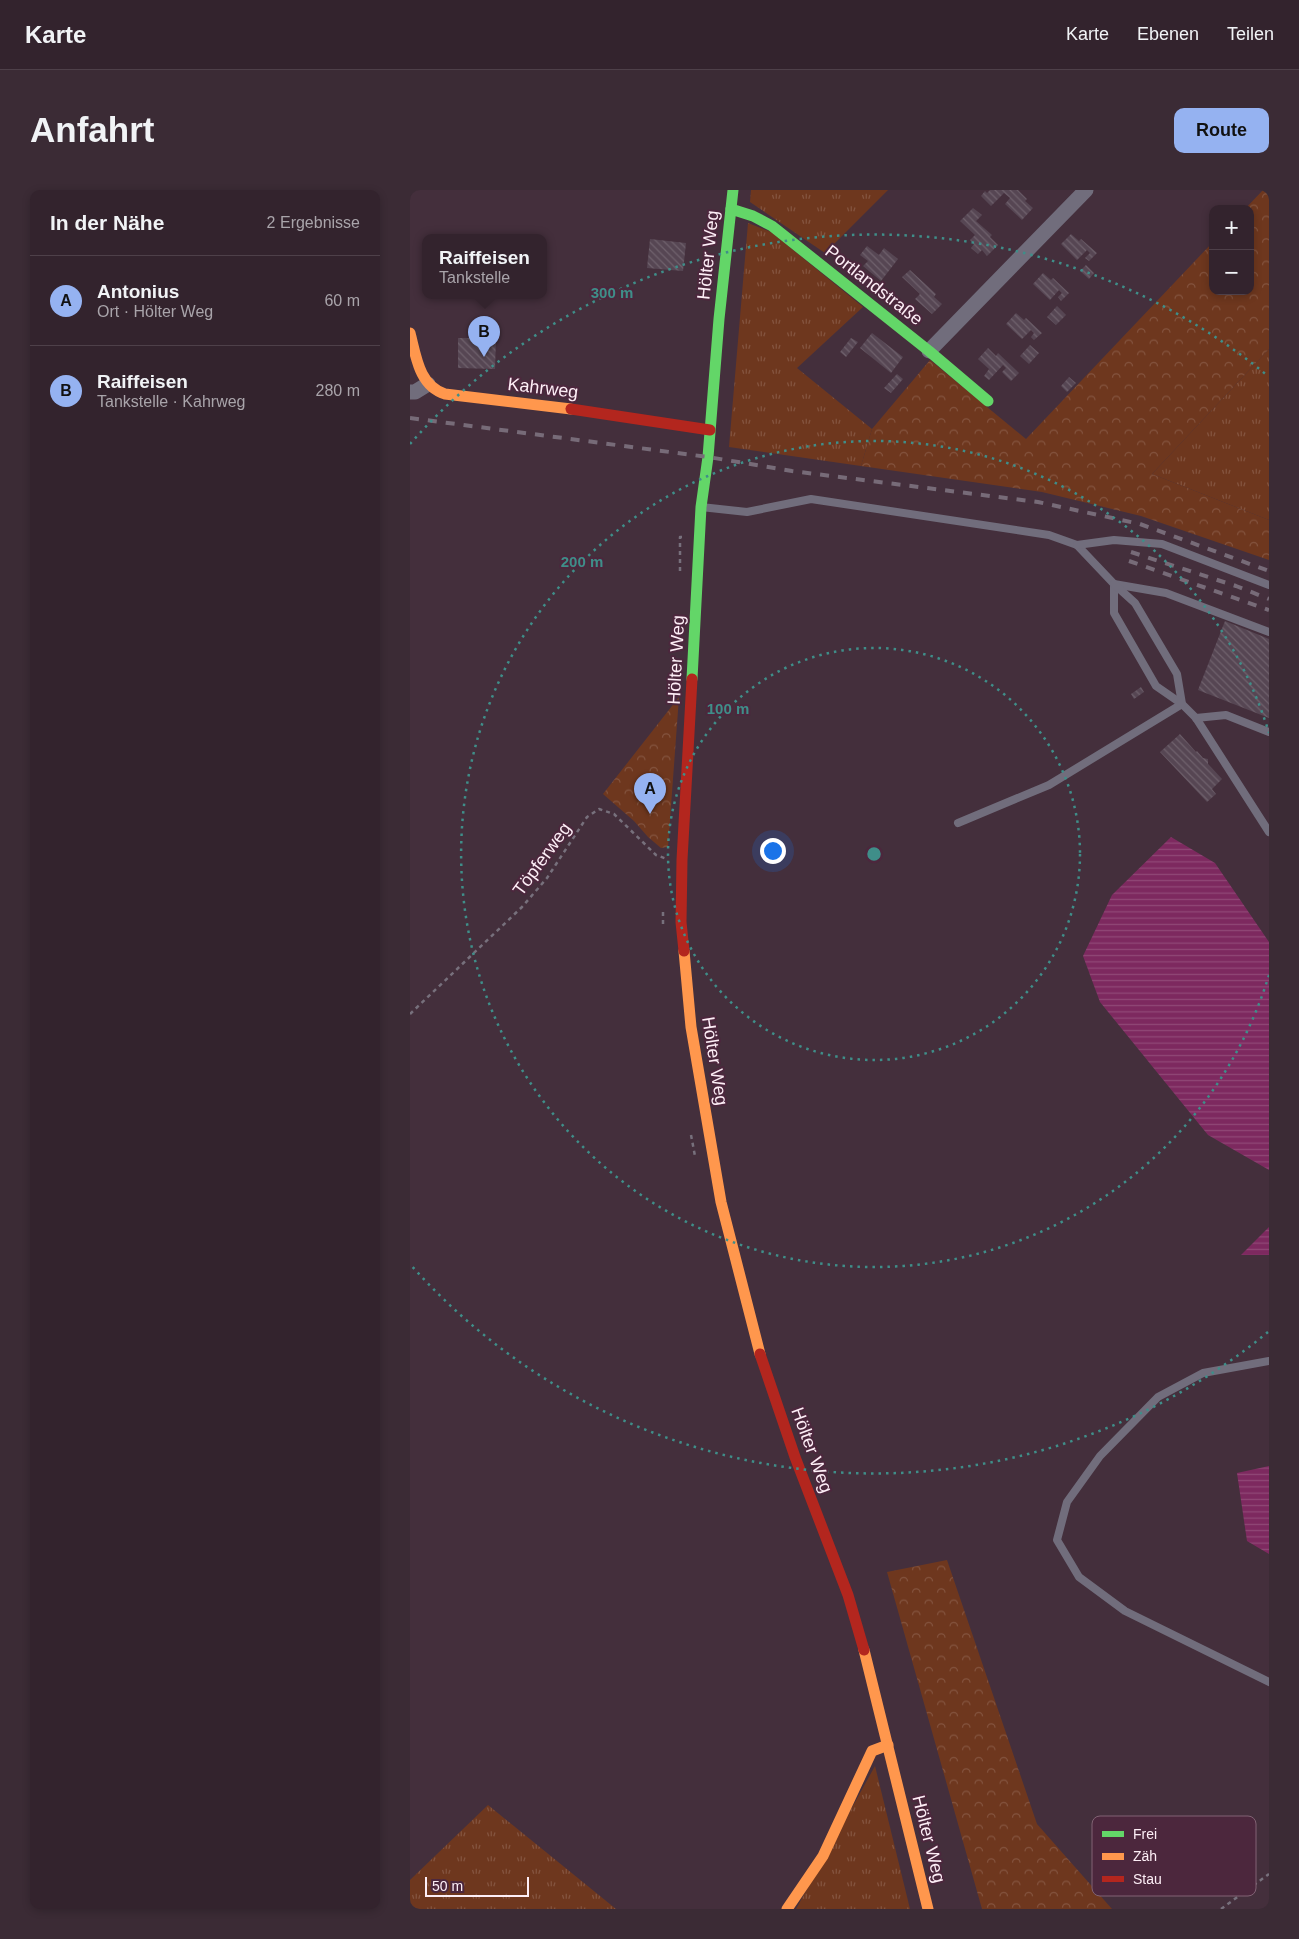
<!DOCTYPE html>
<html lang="de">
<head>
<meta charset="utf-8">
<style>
  :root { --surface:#33232d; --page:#3b2b35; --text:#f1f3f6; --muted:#a9a4aa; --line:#4e4049; --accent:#95b2f1 }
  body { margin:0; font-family:Helvetica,sans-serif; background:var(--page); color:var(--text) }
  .controls { position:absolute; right:15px; top:15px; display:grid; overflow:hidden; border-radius:10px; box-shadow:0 2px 8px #0003 }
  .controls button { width:45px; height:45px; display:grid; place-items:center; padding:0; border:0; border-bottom:1px solid var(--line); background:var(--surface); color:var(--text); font:25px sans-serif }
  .scale { position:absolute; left:15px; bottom:12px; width:104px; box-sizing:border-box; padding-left:5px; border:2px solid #fdeef6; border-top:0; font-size:14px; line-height:18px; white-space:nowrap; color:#fdeef6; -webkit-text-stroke:4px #4c273d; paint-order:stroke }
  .you { position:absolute; left:362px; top:660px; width:18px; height:18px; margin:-12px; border:4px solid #fff; border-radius:50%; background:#1a73e8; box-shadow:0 0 0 8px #1a73e833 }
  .badge { display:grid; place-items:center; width:32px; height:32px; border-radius:50%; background:var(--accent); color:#111; font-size:16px; font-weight:700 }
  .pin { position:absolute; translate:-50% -41px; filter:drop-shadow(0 1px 2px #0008) }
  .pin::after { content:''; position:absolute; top:26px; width:18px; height:15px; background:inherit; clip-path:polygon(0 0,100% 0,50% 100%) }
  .popup { position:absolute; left:12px; top:44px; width:125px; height:65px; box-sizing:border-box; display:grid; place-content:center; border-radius:10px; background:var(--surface); filter:drop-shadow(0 1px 4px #0005); font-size:16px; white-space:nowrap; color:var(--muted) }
  .popup b { font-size:19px; color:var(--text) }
  .popup::after { content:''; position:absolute; left:50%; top:100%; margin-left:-10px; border:10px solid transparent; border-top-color:var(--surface) }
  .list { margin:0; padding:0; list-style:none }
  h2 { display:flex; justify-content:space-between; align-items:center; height:65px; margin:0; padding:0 20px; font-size:21px }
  h2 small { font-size:16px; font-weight:400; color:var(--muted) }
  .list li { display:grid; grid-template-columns:32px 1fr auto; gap:15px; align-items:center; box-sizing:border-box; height:90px; padding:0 20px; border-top:1px solid var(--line) }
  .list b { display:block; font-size:19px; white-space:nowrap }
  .list p { margin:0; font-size:16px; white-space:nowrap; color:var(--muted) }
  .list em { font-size:16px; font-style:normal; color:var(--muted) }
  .map { position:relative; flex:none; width:859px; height:1719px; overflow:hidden; border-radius:10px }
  header { display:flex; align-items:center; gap:30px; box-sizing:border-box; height:70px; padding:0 25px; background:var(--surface); border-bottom:1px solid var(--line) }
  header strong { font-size:24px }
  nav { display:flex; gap:28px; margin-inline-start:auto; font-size:18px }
  .intro { display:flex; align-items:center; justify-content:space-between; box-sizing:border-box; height:120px; padding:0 30px }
  h1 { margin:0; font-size:35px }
  .button { padding:12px 22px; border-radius:10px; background:var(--accent); color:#111; font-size:18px; font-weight:700 }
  main { display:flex; gap:30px; padding:0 30px }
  aside { flex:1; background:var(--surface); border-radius:10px; box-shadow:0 2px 8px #0003 }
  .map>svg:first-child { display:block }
</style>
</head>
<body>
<header>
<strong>Karte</strong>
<nav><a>Karte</a><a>Ebenen</a><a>Teilen</a></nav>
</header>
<div class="intro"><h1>Anfahrt</h1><a class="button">Route</a></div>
<main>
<aside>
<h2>In der Nähe<small>2 Ergebnisse</small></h2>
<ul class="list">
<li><span class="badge">A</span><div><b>Antonius</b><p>Ort · Hölter Weg</p></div><em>60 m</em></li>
<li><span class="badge">B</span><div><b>Raiffeisen</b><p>Tankstelle · Kahrweg</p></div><em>280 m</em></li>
</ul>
</aside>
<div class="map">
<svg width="859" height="1719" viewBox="0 0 859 1719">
  <defs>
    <pattern id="grass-tufts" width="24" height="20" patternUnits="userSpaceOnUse" patternTransform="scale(1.25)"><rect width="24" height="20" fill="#6e371e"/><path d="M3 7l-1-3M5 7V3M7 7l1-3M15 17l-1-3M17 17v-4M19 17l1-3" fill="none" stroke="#84543f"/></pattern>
    <pattern id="forest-crowns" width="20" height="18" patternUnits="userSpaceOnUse" patternTransform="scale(1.25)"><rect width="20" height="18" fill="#6e371e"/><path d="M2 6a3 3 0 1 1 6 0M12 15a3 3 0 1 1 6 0" fill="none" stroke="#84543f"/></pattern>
    <pattern id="water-rules" width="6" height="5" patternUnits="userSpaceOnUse" patternTransform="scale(1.25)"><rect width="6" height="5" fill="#7d295f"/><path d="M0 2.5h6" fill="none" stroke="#904877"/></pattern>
    <pattern id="building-back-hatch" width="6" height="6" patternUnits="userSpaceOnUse" patternTransform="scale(1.25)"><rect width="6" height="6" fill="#564653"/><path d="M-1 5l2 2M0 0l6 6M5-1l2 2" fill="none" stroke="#6f616c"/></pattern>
  </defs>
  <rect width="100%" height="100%" fill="#442f3c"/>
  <g fill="url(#grass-tufts)">
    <polygon points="341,0 478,0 415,63 340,12"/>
    <polygon points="338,33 361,42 453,117 387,178 462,239 451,276 319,257"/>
    <polygon points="859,159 859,330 742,284"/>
    <polygon points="465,1576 500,1719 386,1719"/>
    <polygon points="78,1615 206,1719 0,1719 0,1690"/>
  </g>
  <g fill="url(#forest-crowns)">
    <polygon points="853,0 859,0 859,159 742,284 859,330 859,370 731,326 632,302 451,276 462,239 520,170 616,249 803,52 803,101 840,101 840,19 835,19"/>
    <polygon points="269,507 258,657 251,658 238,647 224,631 193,604"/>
    <polygon points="537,1370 627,1634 702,1719 572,1719 477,1382"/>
  </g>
  <g fill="url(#water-rules)">
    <polygon points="761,647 805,673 859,752 859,980 798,945 690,812 673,766 702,705"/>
    <polygon points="859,1037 859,1065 831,1065"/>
    <polygon points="859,1276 859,1364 837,1351 827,1283"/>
  </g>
  <g fill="url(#building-back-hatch)">
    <polygon points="580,0 608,0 617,9 615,11 623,18 612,30 595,14 600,8 594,3 581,16 571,6 575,1 577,3"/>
    <polygon points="563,18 572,25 566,31 582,45 580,47 588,55 577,66 572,60 568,64 561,58 564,54 560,50 565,45 550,31"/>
    <polygon points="661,44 669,51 671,49 687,63 679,71 675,68 680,63 677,60 667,70 651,54"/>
    <polygon points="240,49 276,53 273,81 237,78"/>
    <polygon points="457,56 469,65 474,58 488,69 471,91 453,76 458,71 450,65"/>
    <polygon points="676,75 684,83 679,89 670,81"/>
    <polygon points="500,80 526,104 524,107 532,114 522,124 505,109 510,104 492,87"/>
    <polygon points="633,83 641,90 643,88 659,103 651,111 648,107 652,103 649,100 640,110 623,94"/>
    <polygon points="647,116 656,125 646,135 637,127"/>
    <polygon points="606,123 614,130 616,128 632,143 624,150 621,147 624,143 621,140 612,149 596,134"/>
    <polygon points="462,143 493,167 481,183 450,158"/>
    <polygon points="48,148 86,148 85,179 48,178"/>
    <polygon points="441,148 448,152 436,167 430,162"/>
    <polygon points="620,155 629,163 619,174 610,166"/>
    <polygon points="578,158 586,166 588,163 609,183 601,191 592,182 596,178 593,175 579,190 574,186 579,179 568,169"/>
    <polygon points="487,184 493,189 481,203 474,198"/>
    <polygon points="659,187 666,193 657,202 651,196"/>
    <polygon points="815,431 859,449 859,528 788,500"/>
    <polygon points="731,497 734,502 724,509 721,504"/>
    <polygon points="770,544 786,562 787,561 793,568 798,569 798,574 812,589 802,599 806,604 797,612 750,562"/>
  </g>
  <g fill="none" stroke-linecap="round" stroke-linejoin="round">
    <g stroke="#77707c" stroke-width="2.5" stroke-dasharray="4 4" stroke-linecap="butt">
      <polyline points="270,381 270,347 273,347"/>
      <polyline points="253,722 253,734"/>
      <polyline points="0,824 112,717 137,688 177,627 189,619 204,624 246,665 257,669"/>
      <polyline points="281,945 285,966"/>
      <polyline points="811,1719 859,1684"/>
    </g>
    <g stroke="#716d7c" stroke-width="8">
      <polyline points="291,317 337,322 401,309 639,345 667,355 704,394 704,423 746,496 772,514 786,528 859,642"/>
      <polyline points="667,355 704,350 752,354 859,395"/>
      <polyline points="704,394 756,403 859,442"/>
      <polyline points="786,528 816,525 859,542"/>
      <polyline points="548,633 639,595 772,514 767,484 725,413 704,394"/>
      <polyline points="859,1171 793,1183 748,1207 690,1266 657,1312 647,1350 669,1387 715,1421 859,1492"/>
    </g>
    <g stroke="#716d7c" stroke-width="15">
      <polyline points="519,161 676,0"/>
      <polyline points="0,202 5,202 18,194"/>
    </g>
    <g stroke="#63d668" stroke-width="11">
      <polyline points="321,19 343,26 362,36 519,161 578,211"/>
      <polyline points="282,489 291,317 298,267 309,129 323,0"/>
    </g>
    <g stroke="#ff974d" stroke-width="11">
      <path d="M0,143C6,166 9,196 35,204L161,219"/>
      <polyline points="274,761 281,837 311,1012 350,1164"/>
      <polyline points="454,1460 518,1719"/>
      <polyline points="377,1719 413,1666 462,1561 478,1555"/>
    </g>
    <g stroke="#b3261e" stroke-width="11">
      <polyline points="161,219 300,240"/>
      <polyline points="274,761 271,732 272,670 282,489"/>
      <polyline points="350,1164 385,1267 438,1405 454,1460"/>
    </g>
    <g stroke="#776b78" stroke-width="4" stroke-dasharray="9 9" stroke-linecap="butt">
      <polyline points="0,228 298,267 382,281 628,312 730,334 859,381"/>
      <polyline points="721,362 826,396 859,409"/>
      <polyline points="719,371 859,420"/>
    </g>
  </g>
  <g fill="none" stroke="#3f8e89" stroke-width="2.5" stroke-dasharray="2.5 5">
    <circle cx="464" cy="664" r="206"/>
    <path d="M859 785A413 413 0 1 1 859 543"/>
    <path d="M858 1142A619 619 0 0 1 0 1074M0 254A619 619 0 0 1 858 186"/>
  </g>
  <g text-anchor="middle" stroke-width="4" stroke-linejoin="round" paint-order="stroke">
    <g font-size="18" fill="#fdeef6" stroke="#4c273d">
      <text transform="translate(298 65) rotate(-84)" y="6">Hölter Weg</text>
      <text transform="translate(464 95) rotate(38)" y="6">Portlandstraße</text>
      <text transform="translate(133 198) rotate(7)" y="6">Kahrweg</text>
      <text transform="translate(266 470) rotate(-87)" y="6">Hölter Weg</text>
      <text transform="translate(132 669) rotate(-54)" y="6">Töpferweg</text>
      <text transform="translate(305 871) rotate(81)" y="6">Hölter Weg</text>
      <text transform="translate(402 1260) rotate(70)" y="6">Hölter Weg</text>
      <text transform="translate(519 1649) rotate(76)" y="6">Hölter Weg</text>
    </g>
  </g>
  <rect x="682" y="1626" width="164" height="80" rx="8" fill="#4c273d" stroke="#816374" stroke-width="1"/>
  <rect x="692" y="1641" width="22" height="6" fill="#63d668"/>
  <rect x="692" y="1663" width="22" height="7" fill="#ff974d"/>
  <rect x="692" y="1686" width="22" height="6" fill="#b3261e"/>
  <g font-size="14" fill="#fdeef6">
    <text x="723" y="1649">Frei</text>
    <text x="723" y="1671">Zäh</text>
    <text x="723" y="1694">Stau</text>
  </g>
  <circle cx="464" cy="664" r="8" fill="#3f8e89" stroke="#4c273d" stroke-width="2.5"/>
  <g font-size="15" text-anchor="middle" font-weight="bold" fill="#3f8e89" stroke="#4c273d" stroke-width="4" stroke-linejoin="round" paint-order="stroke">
    <text x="202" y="108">300 m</text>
    <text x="172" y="377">200 m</text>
    <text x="318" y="524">100 m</text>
  </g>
</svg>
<div class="controls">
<button>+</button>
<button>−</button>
</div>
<div class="scale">50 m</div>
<div class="you"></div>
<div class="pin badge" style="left:240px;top:624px">A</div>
<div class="pin badge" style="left:74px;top:167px">B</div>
<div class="popup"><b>Raiffeisen</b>Tankstelle</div>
</div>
</main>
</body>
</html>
